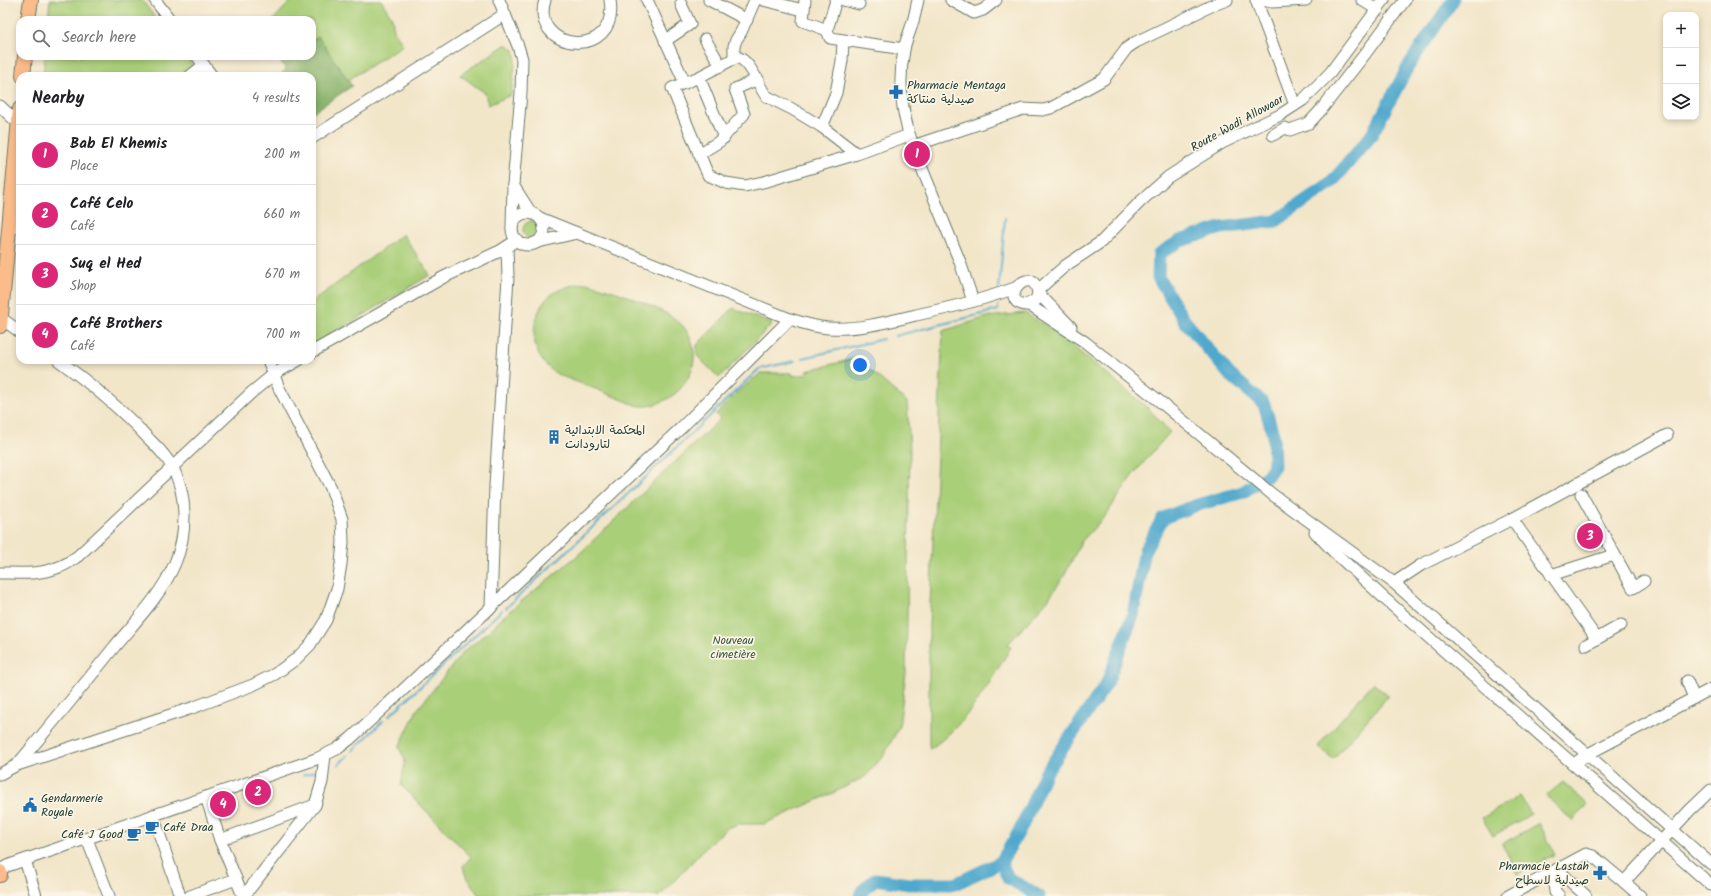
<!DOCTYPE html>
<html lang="en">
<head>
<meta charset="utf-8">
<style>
  :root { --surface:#fff; --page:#f2f2f2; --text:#202124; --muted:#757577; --line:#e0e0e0; --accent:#db2777 }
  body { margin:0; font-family:Kalam,"Playpen Sans Arabic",sans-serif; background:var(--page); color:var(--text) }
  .controls { position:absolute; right:12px; top:12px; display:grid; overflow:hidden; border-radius:8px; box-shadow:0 2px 6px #0003 }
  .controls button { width:36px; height:36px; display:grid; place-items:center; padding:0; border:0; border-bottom:1px solid var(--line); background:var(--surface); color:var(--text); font:20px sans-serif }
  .you { position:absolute; left:860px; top:365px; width:14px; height:14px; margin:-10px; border:3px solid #fff; border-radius:50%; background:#1a73e8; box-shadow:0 0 0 6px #1a73e833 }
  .badge { display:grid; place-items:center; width:26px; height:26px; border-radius:50%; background:var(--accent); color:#fff; font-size:13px; font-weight:700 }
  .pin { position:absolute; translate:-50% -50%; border:2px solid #fff; box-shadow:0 1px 4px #0006 }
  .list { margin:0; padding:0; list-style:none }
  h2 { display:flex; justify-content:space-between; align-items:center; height:52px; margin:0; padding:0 16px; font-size:17px }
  h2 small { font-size:13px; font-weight:400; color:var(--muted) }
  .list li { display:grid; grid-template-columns:26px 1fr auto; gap:12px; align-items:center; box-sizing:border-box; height:60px; padding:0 16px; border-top:1px solid var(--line) }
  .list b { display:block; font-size:15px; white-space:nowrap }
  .list p { margin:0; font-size:13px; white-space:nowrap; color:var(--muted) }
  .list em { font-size:13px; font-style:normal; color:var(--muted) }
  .icon { flex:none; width:22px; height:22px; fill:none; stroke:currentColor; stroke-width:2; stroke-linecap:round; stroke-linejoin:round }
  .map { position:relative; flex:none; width:1711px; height:896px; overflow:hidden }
  .search { position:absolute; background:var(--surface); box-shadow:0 2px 6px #0003; left:16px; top:16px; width:300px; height:44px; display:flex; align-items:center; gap:10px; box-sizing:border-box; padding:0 14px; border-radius:12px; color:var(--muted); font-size:15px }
  .panel { position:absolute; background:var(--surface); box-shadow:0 2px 6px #0003; left:16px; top:72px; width:300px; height:292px; border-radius:12px }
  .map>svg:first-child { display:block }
</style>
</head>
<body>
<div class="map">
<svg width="1711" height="896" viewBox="0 0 1711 896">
  <rect width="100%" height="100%" fill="#fcf5e5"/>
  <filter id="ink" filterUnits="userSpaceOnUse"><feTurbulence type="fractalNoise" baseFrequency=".025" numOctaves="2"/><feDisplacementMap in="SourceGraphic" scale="8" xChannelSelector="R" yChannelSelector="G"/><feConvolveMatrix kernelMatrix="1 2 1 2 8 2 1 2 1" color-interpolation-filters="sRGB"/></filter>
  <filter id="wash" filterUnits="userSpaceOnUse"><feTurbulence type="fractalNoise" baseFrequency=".012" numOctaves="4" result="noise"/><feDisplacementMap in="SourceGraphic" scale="16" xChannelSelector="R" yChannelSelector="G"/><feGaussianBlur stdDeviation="0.9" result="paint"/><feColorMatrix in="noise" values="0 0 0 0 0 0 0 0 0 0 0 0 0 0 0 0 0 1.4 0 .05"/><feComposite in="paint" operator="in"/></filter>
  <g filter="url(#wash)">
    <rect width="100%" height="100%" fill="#f2e6c9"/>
    <g fill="#aacf79" stroke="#648656">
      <polygon points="50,0 142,0 157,20 48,20"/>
      <polygon points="292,0 381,0 392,18 394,30 403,45 348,80 318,37 312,41 312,20 273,20"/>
      <polygon points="505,45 508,45 514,50 516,56 511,95 488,105 485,93 460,75"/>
      <polygon points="45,56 185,56 193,66 181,76 43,76"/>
      <circle cx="532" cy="230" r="9"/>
      <polygon points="403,234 430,275 312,346 312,302"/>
      <path d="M586,283C606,287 670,310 682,325C706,353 692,390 659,403C651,406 641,408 633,404C618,398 603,392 588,386C578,382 567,379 557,374C534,360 529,334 539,311C547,291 567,285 586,283Z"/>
      <polygon points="733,308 772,324 719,378 697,356 697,345"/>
      <path d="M1025,313L1058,334L1147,407L1170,432L1132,476L1106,515L1081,542L1064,576L1047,601L1008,644L1011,647C989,684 967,724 930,749L929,745V625L943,331L987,317Z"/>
      <polygon points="856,358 907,402 910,450 907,619 906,672 899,727 884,755 866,776 833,793 764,824 739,824 727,828 706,847 660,896 479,896 465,874 463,866 471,857 401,785 405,760 399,747 417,710 464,651 488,632 507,613 578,555 720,419 716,414 740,390 761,373 792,373 793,376 807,374 807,371"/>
      <polygon points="1373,683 1388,696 1333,759 1318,746"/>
      <polygon points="1563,782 1587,804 1573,821 1546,796"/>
      <polygon points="1520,796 1531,814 1493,836 1482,818"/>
      <polygon points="1539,823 1555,854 1518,874 1502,844"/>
    </g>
    <polygon fill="#87b269" stroke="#53784e" points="318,37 352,86 312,113 312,76 279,76 286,69 276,56 312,56 312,41"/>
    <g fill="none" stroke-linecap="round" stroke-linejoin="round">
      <g stroke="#50a8cd" stroke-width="2">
        <polyline points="999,289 1005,218"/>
        <polyline points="895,336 998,310 998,306"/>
        <polyline points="803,358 883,339"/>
        <polyline points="506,608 612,509 759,369 795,361"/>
        <polyline points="389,716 502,610"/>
        <polyline points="352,751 383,721"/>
        <polyline points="338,765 348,755"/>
        <polyline points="303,775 319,770"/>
      </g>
      <g stroke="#50a8cd" stroke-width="13">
        <polyline points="1001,862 1008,878 1039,896"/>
        <polyline points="860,896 862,891 875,879 909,884 955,884 1001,862 1021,828 1045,774 1107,683 1133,615 1145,550 1163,518 1194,506 1243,492 1267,476 1274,466 1273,434 1264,404 1229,374 1184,320 1158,277 1159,254 1180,241 1221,228 1276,221 1332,182 1371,136 1409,65 1453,0"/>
      </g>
    </g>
  </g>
  <g filter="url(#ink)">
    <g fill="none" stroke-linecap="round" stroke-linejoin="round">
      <defs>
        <g id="minor">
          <polyline points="155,0 170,20"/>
          <polyline points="499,0 518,46 522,59 521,93 513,185 512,227"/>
          <path d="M545,0C529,52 620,61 610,0"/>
          <polyline points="647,0 685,83"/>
          <polyline points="709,0 747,20"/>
          <polyline points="763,0 803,10"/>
          <polyline points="805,0 803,21 827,30"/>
          <polyline points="836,0 827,30 830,38 904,49"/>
          <polyline points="843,0 859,4"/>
          <polyline points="951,0 974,13 983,10 996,0"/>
          <polyline points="1256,0 1295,105"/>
          <polyline points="1262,0 1272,2 1306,0"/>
          <polyline points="1362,0 1378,10"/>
          <polyline points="705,39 721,66"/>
          <polyline points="665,41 690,24 681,4"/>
          <polyline points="197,56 212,76"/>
          <polyline points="734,59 734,46 736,40 741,32 755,0"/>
          <polyline points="190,76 204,65"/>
          <polyline points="699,77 724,138"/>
          <polyline points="0,106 20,125"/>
          <polyline points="822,127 836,93 842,61 843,41"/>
          <polyline points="1273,135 1285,128 1290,130 1309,123 1321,110 1365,54 1405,0"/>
          <polyline points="312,138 505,14"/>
          <polyline points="913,146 1023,109 1043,110 1051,108 1104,79 1127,48 1136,42 1213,5 1227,0"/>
          <path d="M916,153C903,121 897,85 904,50C905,41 910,33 912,24C915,16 916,8 918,0"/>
          <polyline points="699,154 720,141 744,114 735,89 758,79"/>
          <path d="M857,154L767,181L745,186L726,183L708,175L672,88L699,77L737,57C751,61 758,85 766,96L792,109L822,127L857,154L909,135"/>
          <polyline points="917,156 960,262 973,301"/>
          <polyline points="513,185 531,213"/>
          <circle cx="528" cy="229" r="16"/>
          <path d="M540,218L790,319C802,323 815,327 828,328C858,330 887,322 916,315C949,308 983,300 1015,288"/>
          <polyline points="8,232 20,223"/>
          <polyline points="534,243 577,233"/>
          <polyline points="1038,290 1065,266 1101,242 1140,202 1168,177 1222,143 1280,115 1303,100 1330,73 1384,0"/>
          <path d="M1038,293L1036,300L1026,305C995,301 1033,261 1038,293L1071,327"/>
          <polyline points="1029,305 1085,342 1163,404 1273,495 1394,583 1711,864"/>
          <polyline points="1,318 20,332"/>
          <polyline points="312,352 444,277 500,251 517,240"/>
          <polyline points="1581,494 1633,588 1644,581"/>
          <polyline points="1512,519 1597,639"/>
          <polyline points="1315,532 1334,552 1385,599 1711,885"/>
          <path d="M0,573C19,573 41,575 59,567C66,565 72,560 78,556L251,393L274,374L299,360"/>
          <polyline points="1551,575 1614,555"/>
          <polyline points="1394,583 1421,565 1512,519 1667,435"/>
          <polyline points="491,608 495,486 508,277 507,247"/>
          <polyline points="1586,645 1621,625"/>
          <polyline points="1687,681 1694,698"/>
          <polyline points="1574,764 1588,754 1711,689"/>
          <path d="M17,765C50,726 83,686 115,646C136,621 162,594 175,563C187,535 188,494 172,467C166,455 156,446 147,437C120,408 90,383 58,360"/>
          <polyline points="0,774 17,765 192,708 253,685 275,674 296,659 310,645 326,620 337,589 341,564 343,542 342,519 331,488 279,388 268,360"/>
          <polyline points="206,797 220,840 243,896"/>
          <polyline points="153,815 180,896"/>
          <polyline points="87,839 109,896"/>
          <polyline points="220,840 315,805"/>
          <polyline points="25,860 36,896"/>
          <polyline points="1557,869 1586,896"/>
          <polyline points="0,870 7,866 316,759 337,749 350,739 403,690 681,428 790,319"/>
          <polyline points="1624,882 1640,896"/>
          <polyline points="190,896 236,879"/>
          <polyline points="244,896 315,805 322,782 325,755"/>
          <polyline points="1508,896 1586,854 1593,856 1624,882 1690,810 1711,790"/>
          <polyline points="1559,896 1555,892 1554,882 1561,872"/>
        </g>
        <g id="major">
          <polyline points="28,20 31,0"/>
          <polyline points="23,76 25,56"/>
          <polyline points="0,326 20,109"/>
          <polyline points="0,872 0,875"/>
        </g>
      </defs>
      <use href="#minor" stroke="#697868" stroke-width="13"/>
      <use href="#major" stroke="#697868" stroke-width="16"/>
      <use href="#minor" stroke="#fff" stroke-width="11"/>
      <use href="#major" stroke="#fabc8b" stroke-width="14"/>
    </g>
  </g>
  <defs>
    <symbol id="pharmacy-bare" viewBox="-9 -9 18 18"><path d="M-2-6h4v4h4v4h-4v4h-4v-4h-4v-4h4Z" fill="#1f6fb2" stroke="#fcf5e5" stroke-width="2.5" paint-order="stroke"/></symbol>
    <symbol id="building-bare" viewBox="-9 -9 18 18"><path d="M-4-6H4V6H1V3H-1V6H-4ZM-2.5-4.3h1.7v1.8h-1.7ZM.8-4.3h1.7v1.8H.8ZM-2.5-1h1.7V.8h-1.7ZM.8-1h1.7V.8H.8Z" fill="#1f6fb2" stroke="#fcf5e5" stroke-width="2.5" paint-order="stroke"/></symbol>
    <symbol id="civic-bare" viewBox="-9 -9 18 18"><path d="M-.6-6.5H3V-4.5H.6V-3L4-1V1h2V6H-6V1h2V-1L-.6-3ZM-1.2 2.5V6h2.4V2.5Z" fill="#1f6fb2" stroke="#fcf5e5" stroke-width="2.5" paint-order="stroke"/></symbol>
    <symbol id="cafe-bare" viewBox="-9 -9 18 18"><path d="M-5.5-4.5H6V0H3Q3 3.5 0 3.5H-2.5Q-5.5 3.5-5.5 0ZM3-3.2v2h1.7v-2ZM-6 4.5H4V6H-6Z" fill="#1f6fb2" stroke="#fcf5e5" stroke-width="2.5" paint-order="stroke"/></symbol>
  </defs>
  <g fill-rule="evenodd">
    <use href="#pharmacy-bare" x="886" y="82" width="20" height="20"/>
    <use href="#building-bare" x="544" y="427" width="20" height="20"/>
    <use href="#civic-bare" x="20" y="795" width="20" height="20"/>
    <use href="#cafe-bare" x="142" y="817" width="20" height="20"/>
    <use href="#cafe-bare" x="124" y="824" width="20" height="20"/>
    <use href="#pharmacy-bare" x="1590" y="863" width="20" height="20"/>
  </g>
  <g text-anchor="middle" stroke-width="3.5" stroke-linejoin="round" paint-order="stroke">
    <g font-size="12" fill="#1f3d34" stroke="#fcf5e5" text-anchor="start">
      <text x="907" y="89">Pharmacie Mentaga<tspan x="907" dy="14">صيدلية منتاكة</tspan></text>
      <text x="565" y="434">المحكمة الابتدائية<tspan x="565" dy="14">لتارودانت</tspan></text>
      <text x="41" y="802">Gendarmerie<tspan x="41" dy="14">Royale</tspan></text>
      <text x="163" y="831">Café Draa</text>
      <text x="123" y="838" text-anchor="end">Café J Good</text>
      <text x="1589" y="870" text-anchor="end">Pharmacie Lastah<tspan x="1589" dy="14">صيدلية لاسطاح</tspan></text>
    </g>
    <g font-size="12" fill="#1f3d34" stroke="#fcf5e5">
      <text transform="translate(1237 123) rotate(-29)" y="4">Route Wadi Allowaar</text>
    </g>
    <g font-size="12" fill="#3b5a42" stroke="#fcf5e5">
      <text x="733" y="644">Nouveau<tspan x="733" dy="14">cimetière</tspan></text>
    </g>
  </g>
</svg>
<div class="controls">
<button>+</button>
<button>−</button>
<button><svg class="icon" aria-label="layers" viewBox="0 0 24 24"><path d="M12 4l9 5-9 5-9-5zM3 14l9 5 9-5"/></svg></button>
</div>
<div class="you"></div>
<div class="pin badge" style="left:917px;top:154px">1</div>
<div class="pin badge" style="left:258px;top:792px">2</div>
<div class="pin badge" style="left:1590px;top:536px">3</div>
<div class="pin badge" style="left:223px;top:804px">4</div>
<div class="search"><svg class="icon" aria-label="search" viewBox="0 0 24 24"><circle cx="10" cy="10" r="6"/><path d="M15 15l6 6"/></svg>Search here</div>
<section class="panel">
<h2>Nearby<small>4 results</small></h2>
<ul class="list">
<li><span class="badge">1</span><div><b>Bab El Khemis</b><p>Place</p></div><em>200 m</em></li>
<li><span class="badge">2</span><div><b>Café Celo</b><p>Café</p></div><em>660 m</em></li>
<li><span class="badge">3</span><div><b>Suq el Hed</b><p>Shop</p></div><em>670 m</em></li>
<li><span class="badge">4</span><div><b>Café Brothers</b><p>Café</p></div><em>700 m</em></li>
</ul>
</section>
</div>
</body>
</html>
